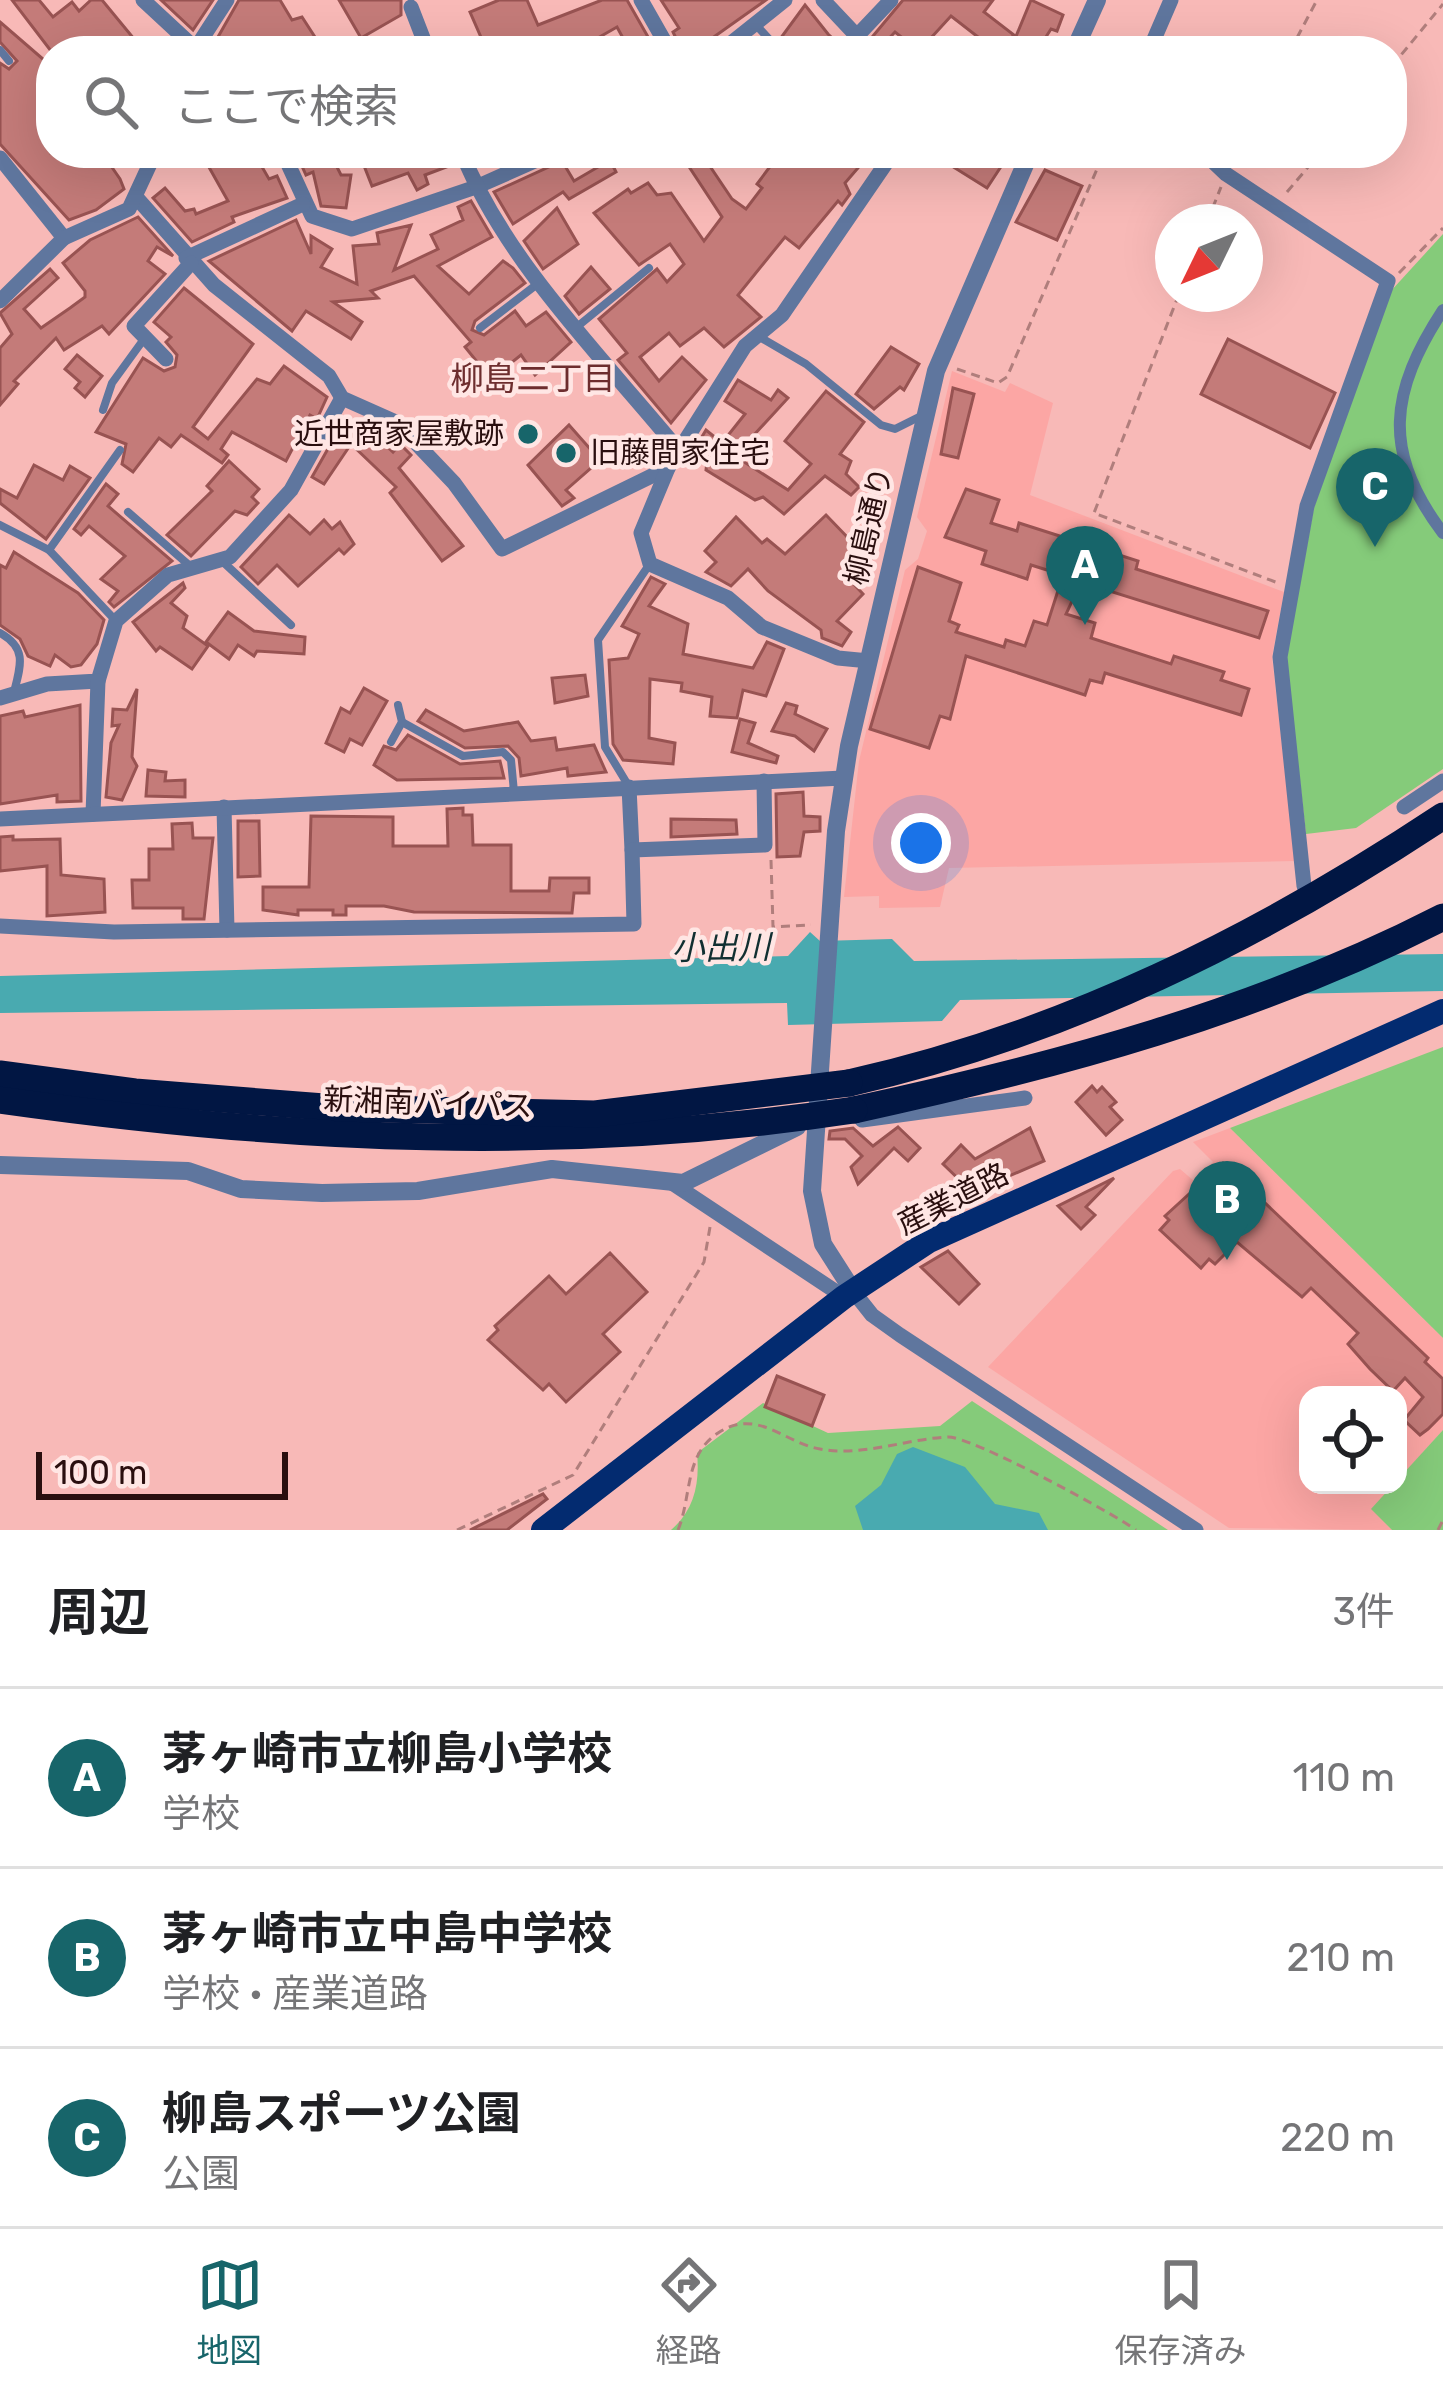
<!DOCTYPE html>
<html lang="ja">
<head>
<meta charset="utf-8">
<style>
  :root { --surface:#fff; --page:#f2f2f2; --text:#202124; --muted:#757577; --line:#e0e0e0; --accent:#17656a }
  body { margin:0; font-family:Rubik,"Noto Sans JP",sans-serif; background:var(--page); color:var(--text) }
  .controls { position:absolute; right:36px; bottom:36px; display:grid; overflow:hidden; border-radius:24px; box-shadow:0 12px 48px #0002 }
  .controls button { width:108px; height:108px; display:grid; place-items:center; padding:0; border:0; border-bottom:3px solid var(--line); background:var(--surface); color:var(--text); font:60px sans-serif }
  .compass { position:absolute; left:1155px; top:204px; width:108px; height:108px; border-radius:50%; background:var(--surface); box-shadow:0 12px 48px #0002; rotate:227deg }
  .scale { position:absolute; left:36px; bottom:30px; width:252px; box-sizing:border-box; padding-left:12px; border:6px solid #2a0f0f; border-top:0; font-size:33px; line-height:42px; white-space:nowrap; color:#2a0f0f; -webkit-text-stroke:9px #ffe6e4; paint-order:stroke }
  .you { position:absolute; left:921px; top:843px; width:42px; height:42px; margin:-30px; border:9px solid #fff; border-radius:50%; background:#1a73e8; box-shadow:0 0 0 18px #1a73e833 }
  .badge { display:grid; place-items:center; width:78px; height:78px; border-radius:50%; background:var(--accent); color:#fff; font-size:39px; font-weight:700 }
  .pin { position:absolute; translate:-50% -99px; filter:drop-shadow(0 3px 6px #0008) }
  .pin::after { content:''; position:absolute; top:63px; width:42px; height:36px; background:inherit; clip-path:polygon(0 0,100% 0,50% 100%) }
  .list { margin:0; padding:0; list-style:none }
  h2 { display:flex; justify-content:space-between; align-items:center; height:156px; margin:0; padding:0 48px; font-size:51px }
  h2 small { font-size:39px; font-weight:400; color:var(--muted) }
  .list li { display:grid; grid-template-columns:78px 1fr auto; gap:36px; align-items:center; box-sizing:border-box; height:180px; padding:0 48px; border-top:3px solid var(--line) }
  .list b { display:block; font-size:45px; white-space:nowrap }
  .list p { margin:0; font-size:39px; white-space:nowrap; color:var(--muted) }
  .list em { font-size:39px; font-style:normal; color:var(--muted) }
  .icon { flex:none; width:66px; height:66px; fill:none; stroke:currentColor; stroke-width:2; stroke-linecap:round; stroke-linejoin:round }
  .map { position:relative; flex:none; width:1443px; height:1530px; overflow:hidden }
  .search { position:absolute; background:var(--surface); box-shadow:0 12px 48px #0002; left:36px; right:36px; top:36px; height:132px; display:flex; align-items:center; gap:30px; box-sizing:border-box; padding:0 42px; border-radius:48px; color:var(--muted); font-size:45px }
  .sheet { height:696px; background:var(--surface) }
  nav { display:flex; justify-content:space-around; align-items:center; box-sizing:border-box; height:168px; border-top:3px solid var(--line); background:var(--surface); font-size:33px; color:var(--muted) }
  nav a { display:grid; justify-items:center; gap:6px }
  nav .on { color:var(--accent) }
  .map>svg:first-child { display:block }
</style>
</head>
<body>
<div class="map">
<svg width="1443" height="1530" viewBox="0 0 1443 1530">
  <rect width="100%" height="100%" fill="#f8b9b7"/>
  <g fill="#fca6a4">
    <polygon points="952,371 1005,392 1010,383 1053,403 1030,495 1284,592 1272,657 1295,861 949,868 940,907 879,908 879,896 844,897 859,761 905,570 918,559 927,531 917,517"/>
    <polygon points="1230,1128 1443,1338 1443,1430 1398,1480 1398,1395 1308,1395 1308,1485 1394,1485 1372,1509 1392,1530 1229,1528 988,1367 1173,1171 1180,1169 1194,1181 1213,1162 1193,1142"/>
  </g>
  <g fill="#85cb7a">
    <polygon points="1443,234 1443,769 1356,828 1306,834 1286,659 1314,507 1390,292"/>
    <polygon points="1443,1047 1443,1338 1230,1128"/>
    <path d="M972,1401L1168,1530H671C694,1510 700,1484 697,1453L763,1403L828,1433L940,1426Z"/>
    <polygon points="1443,1430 1443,1530 1392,1530 1371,1509"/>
  </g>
  <g fill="#49aab0">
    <polygon points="810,932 820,941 892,939 914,961 1443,954 1443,991 960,1000 942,1021 788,1025 787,1003 0,1013 0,976 788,956"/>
    <polygon points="913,1447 965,1467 995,1504 1039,1513 1048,1530 863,1530 855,1506 881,1485 897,1454"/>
  </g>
  <g fill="#c47b79" stroke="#985352" stroke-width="3">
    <polygon points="12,0 39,0 53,17 72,2 79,11 91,0 102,0 144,51 51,51"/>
    <polygon points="161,0 213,0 193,30"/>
    <polygon points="239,0 280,0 292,20 302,17 324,51 210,51"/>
    <polygon points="339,0 401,0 401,15 361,38"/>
    <polygon points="499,0 527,0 538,25 602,0 627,0 656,51 630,51 617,27 575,51 487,51 470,12"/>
    <polygon points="661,0 766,0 694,51 682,51 673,32 679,28"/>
    <polygon points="903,0 993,0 984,12 1014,35 996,51 951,16 919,51 895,32 882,46 873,36"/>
    <polygon points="1031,0 1063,15 1057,31 1051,29 1037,51 1019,51 1012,46"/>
    <polygon points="805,5 828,34 846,51 788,51 780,39"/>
    <polygon points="0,22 51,66 51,153 102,153 120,179 124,189 96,210 69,220 0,144 0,63 9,69 17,61 0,42"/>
    <polygon points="201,153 254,153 269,179 277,176 287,198 232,217 234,222 192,242 153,198 165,188 185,211 194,209 196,214 228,201"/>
    <polygon points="296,153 330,153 341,175 351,175 346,208 321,206 313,172 306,175"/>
    <polygon points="359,153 447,153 452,165 425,175 428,184 417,190 408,173 372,186"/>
    <polygon points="680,153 701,153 732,199 746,209 762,188 757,184 769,168 752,153 855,153 864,161 845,183 850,194 842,205 838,201 799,248 785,237 738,295 761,317 724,347 704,328 680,346 669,333 640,357 659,381 682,357 706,380 671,423 618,360 627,353 599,319 657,269 667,282 684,264 670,244 639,265 594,213 628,189 631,193 648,183 657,195 671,193 704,241 722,217"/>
    <polygon points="931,153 987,153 1002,165 987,188"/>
    <polygon points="610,160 616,172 569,199 563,192 513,224 494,192 562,161 574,181"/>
    <polygon points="1045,170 1082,186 1057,240 1016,222"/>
    <polygon points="471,201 492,237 438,266 469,294 503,261 513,268 525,283 475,321 472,330 484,335 515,311 526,326 546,312 571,342 535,375 521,355 491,379 465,347 471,342 414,276 371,291 378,298 333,302 362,322 351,339 306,311 292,331 209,261 296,220 311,254 311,236 332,249 321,267 357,284 353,246 379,244 377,233 411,225 394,270 438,249 431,235 463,220 458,207"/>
    <polygon points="557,208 578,244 543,269 524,241"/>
    <polygon points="138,217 173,256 157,247 148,261 165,274 109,334 102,326 64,350 56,338 14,381 18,384 0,405 0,348 12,334 0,313 50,269 58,278 24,309 41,328 70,308 85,297 85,291 63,263 90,240"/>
    <polygon points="591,267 610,289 579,314 565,296"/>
    <polygon points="184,288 253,344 193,427 208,439 257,379 270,384 284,366 327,397 317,419 310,415 286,461 232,432 221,449 228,455 222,463 181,435 171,447 159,438 133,472 122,464 126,444 96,432 143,358 164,371 175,367 177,355 166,342 171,337 154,322"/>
    <polygon points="1228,339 1335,393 1310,448 1201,394"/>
    <polygon points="891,347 919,364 904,390 900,387 874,409 856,394"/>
    <polygon points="77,355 102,376 85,397 75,388 80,382 65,369"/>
    <polygon points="738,380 771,400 778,390 788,398 741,449 747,453 741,460 788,490 811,464 785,441 826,391 864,422 840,454 851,461 846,474 859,487 851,495 825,476 784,514 763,497 755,500 706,470 707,461 694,450 706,430 722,443 745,414 725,401"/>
    <polygon points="953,388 974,394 958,458 941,454"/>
    <polygon points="342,424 370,440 375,435 393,452 400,444 411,455 399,468 463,546 442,561 390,493 396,487 351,444 324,484 312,477"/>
    <polygon points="569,425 600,460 566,490 574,498 562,506 528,465"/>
    <polygon points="229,461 259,489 252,497 258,503 247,515 235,511 191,556 167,535 212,491 207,486"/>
    <polygon points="34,465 63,480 70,466 90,478 46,539 0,503 0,489 17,498"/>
    <polygon points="106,484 118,494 108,506 172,561 114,607 109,602 118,591 101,579 125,556 89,526 81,535 74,529"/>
    <polygon points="966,489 999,500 991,523 1017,531 1019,523 1138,561 1136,569 1268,611 1259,638 1081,582 1066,614 1095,623 1091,638 1171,664 1174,656 1224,672 1221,680 1249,689 1241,715 1105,673 1102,683 1090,680 1085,695 966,656 950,719 940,716 929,748 870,729 918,567 961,583 949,621 959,625 956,632 1004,647 1006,640 1025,646 1034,621 1047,625 1063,575 1031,565 1027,579 982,564 986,551 945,537"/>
    <polygon points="289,515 310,534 324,520 332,529 340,522 354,544 344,554 339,549 298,586 277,565 258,584 241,567"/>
    <polygon points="826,515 852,542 861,534 873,557 850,580 863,594 837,621 851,632 842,646 822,638 821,630 768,591 748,569 731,586 706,572 716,562 705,551 736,517 762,543 767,539 785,554"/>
    <polygon points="14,552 78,593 104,620 97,644 81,665 71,667 55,655 50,666 28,656 20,639 0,625 0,565 6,568"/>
    <polygon points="651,577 665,584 649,606 688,624 683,654 753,668 767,642 784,649 766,696 743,690 737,718 710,716 712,697 681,691 682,683 650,679 649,738 675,743 673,764 623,760 613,744 609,660 628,658 639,634 622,626"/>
    <polygon points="183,583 185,588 171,603 187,616 183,628 208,646 192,669 160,647 156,651 133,622"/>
    <polygon points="228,612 254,631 305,637 304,654 257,651 254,656 238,645 229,659 206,642"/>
    <polygon points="585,675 588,696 555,703 552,678"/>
    <polygon points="364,688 387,701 362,745 350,739 344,752 326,743 341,708 350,713"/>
    <polygon points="137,689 132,757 137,766 122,800 106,797 111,743 119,725 112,726 113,709 127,710"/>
    <polygon points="786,703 797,706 795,714 827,729 814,751 795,736 772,731"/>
    <polygon points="80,705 81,801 57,802 57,795 0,804 0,716 23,711 25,717"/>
    <polygon points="426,710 464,731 518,722 531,741 555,738 557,750 594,745 606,772 568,776 567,768 521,776 519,758 508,746 465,748 418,721"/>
    <polygon points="740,719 755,723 748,743 778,756 776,763 732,752"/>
    <polygon points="408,735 460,764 500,761 504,778 397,780 374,765 384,746 396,750"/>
    <polygon points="148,770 166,772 165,781 185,780 185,797 146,796"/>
    <polygon points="803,792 804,816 820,817 820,831 804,832 800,856 777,857 776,794"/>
    <polygon points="463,808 463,815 472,815 473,845 511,845 511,891 549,891 550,878 589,878 589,893 574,893 572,913 414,912 384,906 346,906 346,915 333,915 333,910 298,910 298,915 263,910 263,887 309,887 311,816 393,817 393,846 448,846 447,809"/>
    <polygon points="671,819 736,820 737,834 671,837"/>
    <polygon points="238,821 259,821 260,876 238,877"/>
    <polygon points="192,823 193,838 213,838 204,919 183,919 183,908 133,908 132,880 149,880 149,849 173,849 172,824"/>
    <polygon points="13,836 13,840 60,839 61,875 104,879 105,912 47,916 47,866 0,871 0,837"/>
    <polygon points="1092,1086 1097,1092 1102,1087 1116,1102 1110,1107 1122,1120 1106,1135 1076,1102"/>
    <polygon points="898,1127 920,1148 908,1161 894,1148 858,1184 851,1167 862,1156 845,1139 829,1139 830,1131 853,1128 873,1146"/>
    <polygon points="1030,1128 1044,1161 972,1192 943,1164 961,1145 975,1159"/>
    <polygon points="1223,1163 1428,1358 1425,1362 1443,1379 1443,1414 1428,1429 1420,1435 1404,1420 1423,1397 1405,1378 1393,1391 1370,1369 1348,1344 1358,1333 1311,1288 1302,1297 1237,1242 1215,1264 1209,1259 1201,1268 1160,1230 1169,1220 1165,1216"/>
    <polygon points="1114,1178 1086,1207 1095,1215 1081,1229 1058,1206"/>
    <polygon points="948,1251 979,1284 959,1304 921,1267"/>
    <polygon points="610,1253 647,1292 603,1334 620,1352 566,1402 549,1384 543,1390 488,1340 498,1330 495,1326 549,1276 566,1294"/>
    <polygon points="777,1376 824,1395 812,1426 765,1407"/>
    <polygon points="543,1494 547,1499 507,1530 470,1530"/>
  </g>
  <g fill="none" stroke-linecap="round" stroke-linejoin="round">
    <g stroke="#b07e7c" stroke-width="3" stroke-dasharray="9 6" stroke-linecap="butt">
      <polyline points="1290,51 1317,0"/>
      <polyline points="1392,66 1443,4"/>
      <polyline points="1287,192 1320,153"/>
      <polyline points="1207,222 1221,187"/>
      <polyline points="1399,273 1443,228"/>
      <polyline points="1179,294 1094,513 1278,583"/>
      <polyline points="957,369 998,383 1007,377 1104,153"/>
      <polyline points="771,860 773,927 811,925"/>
      <polyline points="457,1530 573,1475 704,1262 710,1227"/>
      <path d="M678,1530C692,1496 684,1455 718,1433C757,1407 784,1443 820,1449C863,1457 905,1439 948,1437C971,1436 1111,1512 1136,1530"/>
      <polyline points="1438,1530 1443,1520"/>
    </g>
    <g stroke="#5f769e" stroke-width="8">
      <polyline points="757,26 780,51"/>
      <polyline points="0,50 9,61"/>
      <polyline points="578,326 649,268"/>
      <polyline points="480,328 540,282"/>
      <polyline points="758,336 806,364 881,425 895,429 919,417"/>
      <polyline points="103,410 112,383 144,339"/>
      <polyline points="128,512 190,566"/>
      <polyline points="0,525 49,550 116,621"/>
      <polyline points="49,550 120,450"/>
      <polyline points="222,561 291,625"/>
      <path d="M0,633C27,648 21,665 14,692"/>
      <polyline points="402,722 463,756 503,752 511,760 514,792"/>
      <polyline points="391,742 402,722 398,705"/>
      <polyline points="628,785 605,747 598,640 649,565"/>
    </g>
    <path stroke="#5f769e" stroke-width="12" d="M1443,310C1390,391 1381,452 1443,533"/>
    <g stroke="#5f769e" stroke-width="15">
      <polyline points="143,0 198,51"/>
      <polyline points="641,0 670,51"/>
      <polyline points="823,0 871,51"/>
      <polyline points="411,7 428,51"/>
      <polyline points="857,36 891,0"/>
      <polyline points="194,51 227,0"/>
      <polyline points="721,51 785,0"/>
      <polyline points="1149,51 1171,0"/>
      <polyline points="283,153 312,216 352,229 476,187 553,153"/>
      <path d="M462,153C506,263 606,361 681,453"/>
      <polyline points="1204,153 1226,174 1388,281 1307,506 1280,657 1304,886"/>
      <polyline points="0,158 64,238 0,301"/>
      <polyline points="136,197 214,285 329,376 342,398 396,422 454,483 502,549 668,468"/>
      <polyline points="64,238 129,209 155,153"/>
      <polyline points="186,258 303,204"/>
      <polyline points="166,359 134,326 191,263"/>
      <polyline points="869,661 838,658 762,627 728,598 650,564 641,533 668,468 745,346 782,315 893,153"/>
      <polyline points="0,698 47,684 98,681 116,621 168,575 230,557 291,490 342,398"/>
      <polyline points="629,787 632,850"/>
      <polyline points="224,807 227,930"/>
      <polyline points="1404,807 1443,781"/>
      <polyline points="93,814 98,681"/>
      <polyline points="0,819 843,778"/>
      <polyline points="0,926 114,932 634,924 632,850 765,845 764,781"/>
      <polyline points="862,1120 1025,1098"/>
      <polyline points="672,1183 844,1297"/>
      <polyline points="853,1291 872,1315 900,1335 1196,1530"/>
    </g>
    <g stroke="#5f769e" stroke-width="18">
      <polyline points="1074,51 1097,0"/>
      <polyline points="0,1165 188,1171 241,1189 322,1193 418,1191 552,1169 683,1183 797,1127"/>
      <polyline points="853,1291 823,1244 812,1191 836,831 849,746 936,371 1030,153"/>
    </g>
    <polyline stroke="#032b70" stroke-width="24" points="543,1530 844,1297 929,1241 1443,1011"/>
    <g stroke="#011643" stroke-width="27">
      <polyline points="0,1074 135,1092 337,1108"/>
      <path d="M849,1083C1066,1034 1259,938 1443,816"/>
      <path d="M854,1110C1057,1066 1258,1012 1443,917"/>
    </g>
    <g stroke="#011643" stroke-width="27">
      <path d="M0,1100C291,1141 563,1154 854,1110"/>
      <polyline points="337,1108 595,1114 849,1083"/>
    </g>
  </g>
  <g fill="#17656a" stroke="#ffe6e4" stroke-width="4.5">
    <circle cx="528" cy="434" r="12"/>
    <circle cx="566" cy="453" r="12"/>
  </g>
  <g text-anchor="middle" stroke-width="9" stroke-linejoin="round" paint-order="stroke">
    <g font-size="30" fill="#2a0f0f" stroke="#ffe6e4" text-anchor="end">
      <text x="504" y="444">近世商家屋敷跡</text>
      <text x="590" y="463" text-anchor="start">旧藤間家住宅</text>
    </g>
    <g font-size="30" fill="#2a0f0f" stroke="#ffe6e4">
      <text transform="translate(869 526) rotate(-77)" y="10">柳島通り</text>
      <text transform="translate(428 1103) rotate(2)" y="10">新湘南バイパス</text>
      <text transform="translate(953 1199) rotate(-27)" y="10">産業道路</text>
    </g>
    <g font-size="33" fill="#6d2d2e" stroke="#ffe6e4">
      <text x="533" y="390">柳島二丁目</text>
    </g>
    <g font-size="33" font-style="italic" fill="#112f31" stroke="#ffe6e4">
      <text transform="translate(721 947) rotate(-1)" y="12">小出川</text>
    </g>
  </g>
</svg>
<div class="controls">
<button><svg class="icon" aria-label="locate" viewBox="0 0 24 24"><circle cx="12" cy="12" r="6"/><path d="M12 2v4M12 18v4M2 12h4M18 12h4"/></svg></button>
</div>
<svg class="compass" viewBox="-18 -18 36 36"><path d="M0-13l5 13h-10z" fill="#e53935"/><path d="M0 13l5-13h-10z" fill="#757577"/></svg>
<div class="scale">100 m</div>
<div class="you"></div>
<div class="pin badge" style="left:1085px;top:625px">A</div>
<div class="pin badge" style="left:1227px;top:1260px">B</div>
<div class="pin badge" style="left:1375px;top:547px">C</div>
<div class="search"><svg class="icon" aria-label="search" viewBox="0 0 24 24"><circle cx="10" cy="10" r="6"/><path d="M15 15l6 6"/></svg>ここで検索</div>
</div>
<section class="sheet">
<h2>周辺<small>3件</small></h2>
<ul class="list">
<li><span class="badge">A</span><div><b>茅ヶ崎市立柳島小学校</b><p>学校</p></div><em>110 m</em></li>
<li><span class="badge">B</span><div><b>茅ヶ崎市立中島中学校</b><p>学校 · 産業道路</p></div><em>210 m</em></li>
<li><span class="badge">C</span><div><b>柳島スポーツ公園</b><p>公園</p></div><em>220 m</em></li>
</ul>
</section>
<nav>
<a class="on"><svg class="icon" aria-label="map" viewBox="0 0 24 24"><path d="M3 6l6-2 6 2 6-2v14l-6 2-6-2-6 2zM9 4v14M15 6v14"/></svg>地図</a>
<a><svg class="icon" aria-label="directions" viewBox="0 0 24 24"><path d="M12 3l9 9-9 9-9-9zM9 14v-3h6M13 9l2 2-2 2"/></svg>経路</a>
<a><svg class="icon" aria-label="saved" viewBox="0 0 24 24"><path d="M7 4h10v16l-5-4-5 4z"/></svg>保存済み</a>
</nav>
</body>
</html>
